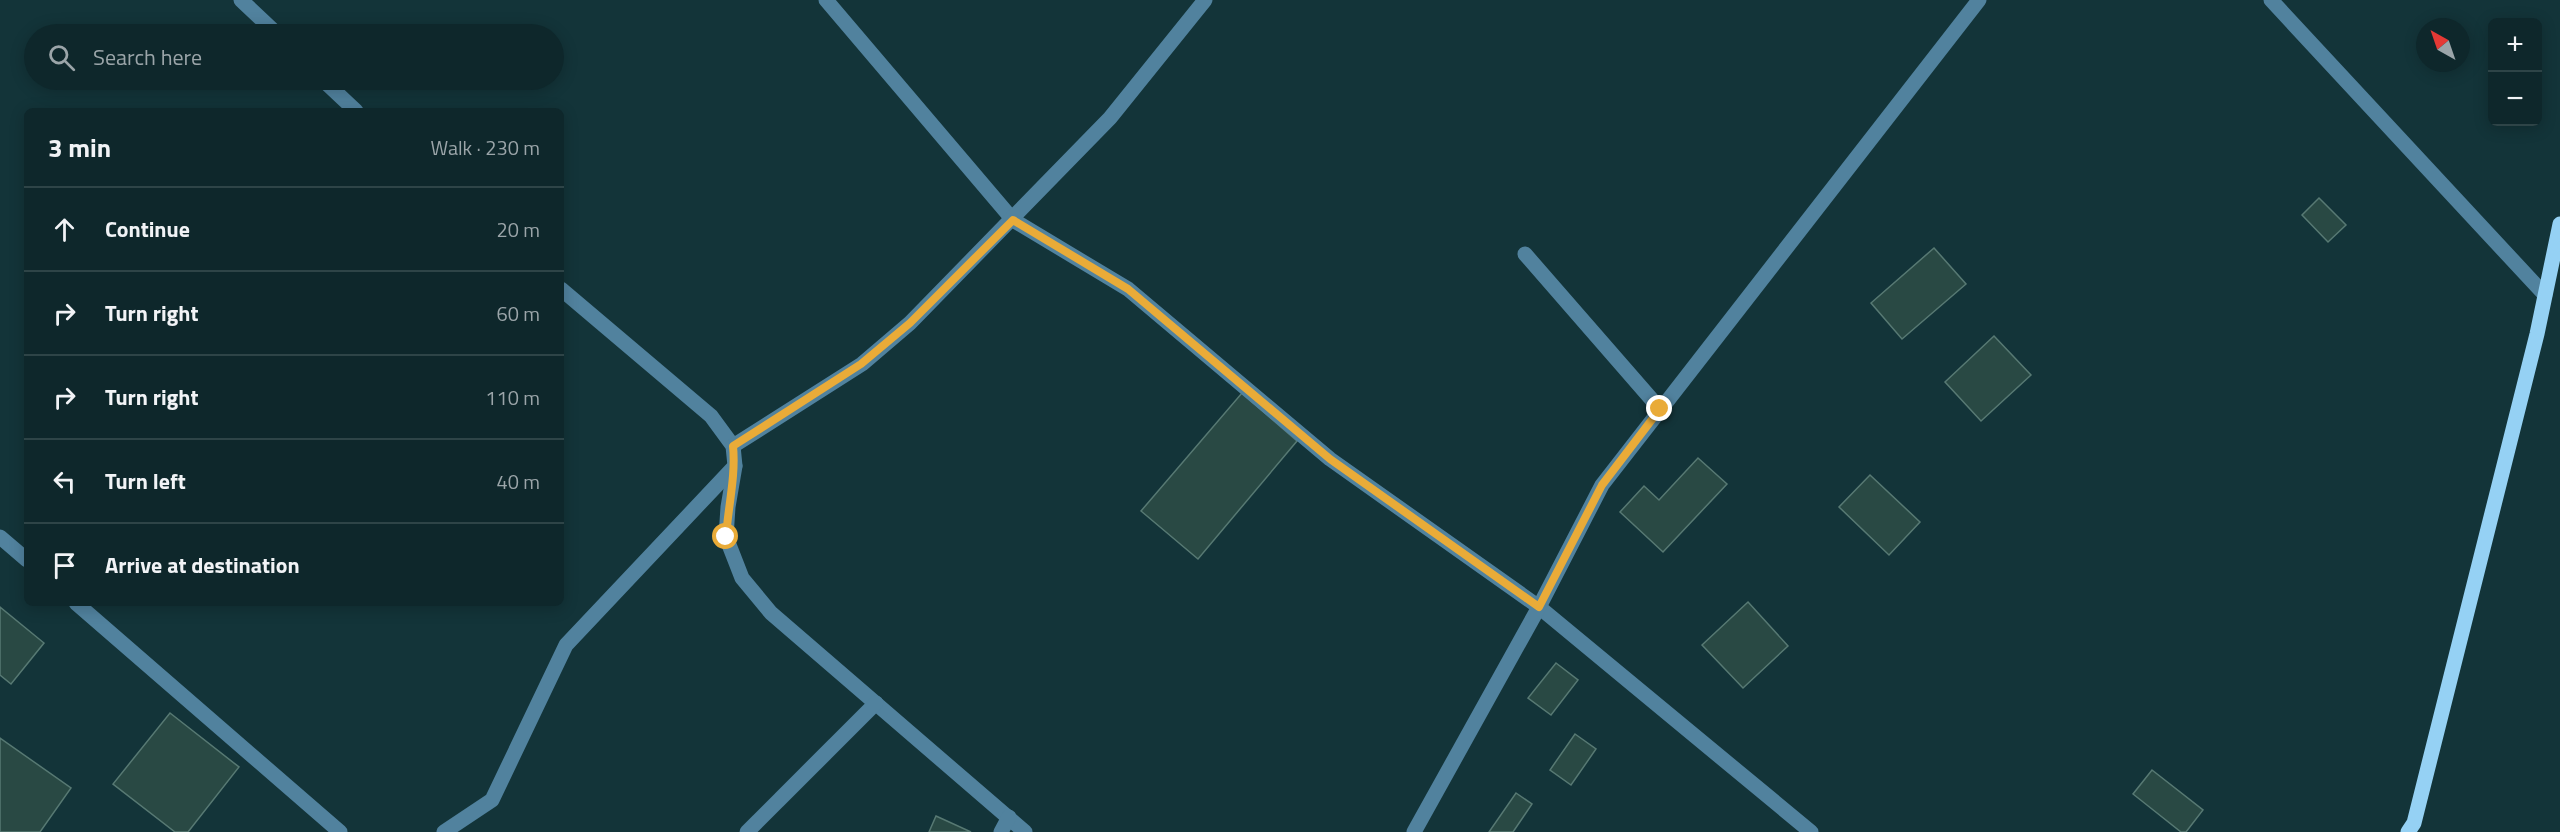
<!DOCTYPE html>
<html lang="en">
<head>
<meta charset="utf-8">
<style>
  :root { --surface:#0e272b; --page:#1c3337; --text:#f1f3f6; --muted:#9ba5a9; --line:#2e4447 }
  body { margin:0; font-family:"Titillium Web",sans-serif; background:var(--page); color:var(--text) }
  .controls { position:absolute; right:18px; top:18px; display:grid; overflow:hidden; border-radius:9px; box-shadow:0 3px 15px #0003 }
  .controls button { width:54px; height:54px; display:grid; place-items:center; padding:0; border:0; border-bottom:2px solid var(--line); background:var(--surface); color:var(--text); font:30px sans-serif }
  .compass { position:absolute; left:2416px; top:18px; width:54px; height:54px; border-radius:50%; background:var(--surface); box-shadow:0 3px 15px #0003; rotate:320deg }
  .stop { position:absolute; width:18px; height:18px; margin:-14px; border:4px solid #e9ab38; border-radius:50%; background:#fff }
  .stop.end { background:#e9ab38; border-color:#fff; box-shadow:0 2px 6px #0008 }
  .list { margin:0; padding:0; list-style:none }
  h2 { display:flex; justify-content:space-between; align-items:center; height:78px; margin:0; padding:0 24px; font-size:26px }
  h2 small { font-size:20px; font-weight:400; color:var(--muted) }
  .list li { display:grid; grid-template-columns:39px 1fr auto; gap:18px; align-items:center; box-sizing:border-box; height:84px; padding:0 24px; border-top:2px solid var(--line) }
  .list b { display:block; font-size:22px; white-space:nowrap }
  .list em { font-size:20px; font-style:normal; color:var(--muted) }
  .icon { flex:none; width:33px; height:33px; fill:none; stroke:currentColor; stroke-width:2; stroke-linecap:round; stroke-linejoin:round }
  .map { position:relative; flex:none; width:2560px; height:832px; overflow:hidden }
  .search { position:absolute; background:var(--surface); box-shadow:0 3px 15px #0003; left:24px; top:24px; width:540px; height:66px; display:flex; align-items:center; gap:15px; box-sizing:border-box; padding:0 21px; border-radius:33px; color:var(--muted); font-size:22px }
  .panel { position:absolute; background:var(--surface); box-shadow:0 3px 15px #0003; left:24px; top:108px; width:540px; height:498px; border-radius:9px }
  .map>svg:first-child { display:block }
</style>
</head>
<body>
<div class="map">
<svg width="2560" height="832" viewBox="0 0 2560 832">
  <rect width="100%" height="100%" fill="#133439"/>
  <g fill="#294944" stroke="#577973" stroke-width="1.5">
    <polygon points="2319,198 2346,225 2328,242 2302,215"/>
    <polygon points="1934,248 1966,284 1902,339 1871,303"/>
    <polygon points="1994,336 2031,375 1981,421 1945,382"/>
    <polygon points="1242,393 1297,441 1198,559 1141,511"/>
    <polygon points="1698,458 1727,484 1663,552 1620,512 1644,486 1659,500"/>
    <polygon points="1870,475 1920,522 1889,555 1839,507"/>
    <polygon points="1748,602 1788,646 1743,688 1702,645"/>
    <polygon points="0,607 44,643 11,684 0,675"/>
    <polygon points="1556,663 1578,680 1551,715 1528,698"/>
    <polygon points="170,713 239,767 188,832 175,832 113,784"/>
    <polygon points="1575,734 1596,749 1571,785 1550,770"/>
    <polygon points="0,738 71,788 40,832 0,832"/>
    <polygon points="2152,770 2203,810 2186,832 2181,832 2133,794"/>
    <polygon points="1516,793 1532,804 1513,832 1489,832"/>
    <polygon points="936,816 971,832 929,832"/>
  </g>
  <g fill="none" stroke-linecap="round" stroke-linejoin="round">
    <g stroke="#51829e" stroke-width="15">
      <polyline points="241,0 277,34"/>
      <polyline points="826,0 1013,220 1128,289 1330,459 1539,607 1811,832"/>
      <polyline points="2271,0 2545,295"/>
      <polyline points="323,80 356,111"/>
      <polyline points="1525,254 1660,409"/>
      <polyline points="561,289 711,416 733,446 735,466 728,507 726,537 742,578 771,613 1025,832"/>
      <polyline points="733,446 862,364 910,323 1110,118 1205,0"/>
      <polyline points="0,537 27,560"/>
      <polyline points="76,603 340,832"/>
      <polyline points="444,832 492,800 566,645 735,466"/>
      <polyline points="747,832 876,703"/>
      <polyline points="1001,832 1009,817"/>
      <polyline points="1414,832 1539,607 1602,485 1979,0"/>
    </g>
    <polyline stroke="#95d1f4" stroke-width="15" points="2408,832 2414,823 2537,334 2560,224"/>
  </g>
  <g fill="none" stroke-linecap="round" stroke-linejoin="round">
    <path stroke="#e9ab38" stroke-width="8" d="M726,537C728,507 736,476 733,446L861,364L910,323L1013,220L1128,289L1330,459L1539,607L1602,485L1660,409"/>
  </g>
</svg>
<div class="controls">
<button>+</button>
<button>−</button>
</div>
<svg class="compass" viewBox="-18 -18 36 36"><path d="M0-13l5 13h-10z" fill="#e53935"/><path d="M0 13l5-13h-10z" fill="#9ba5a9"/></svg>
<div class="stop" style="left:726px;top:537px"></div>
<div class="stop end" style="left:1660px;top:409px"></div>
<div class="search"><svg class="icon" aria-label="search" viewBox="0 0 24 24"><circle cx="10" cy="10" r="6"/><path d="M15 15l6 6"/></svg>Search here</div>
<section class="panel">
<h2>3 min<small>Walk · 230 m</small></h2>
<ul class="list">
<li><svg class="icon" aria-label="ahead" viewBox="0 0 24 24"><path d="M12 20V5M6 11l6-6 6 6"/></svg><div><b>Continue</b></div><em>20 m</em></li>
<li><svg class="icon" aria-label="right" viewBox="0 0 24 24"><path d="M7 20v-9h11M14 6l5 5-5 5"/></svg><div><b>Turn right</b></div><em>60 m</em></li>
<li><svg class="icon" aria-label="right" viewBox="0 0 24 24"><path d="M7 20v-9h11M14 6l5 5-5 5"/></svg><div><b>Turn right</b></div><em>110 m</em></li>
<li><svg class="icon" aria-label="left" viewBox="0 0 24 24"><path d="M17 20v-9H6M10 6l-5 5 5 5"/></svg><div><b>Turn left</b></div><em>40 m</em></li>
<li><svg class="icon" aria-label="arrive" viewBox="0 0 24 24"><path d="M6 21V4h12l-3 4 3 4H6"/></svg><div><b>Arrive at destination</b></div></li>
</ul>
</section>
</div>
</body>
</html>
